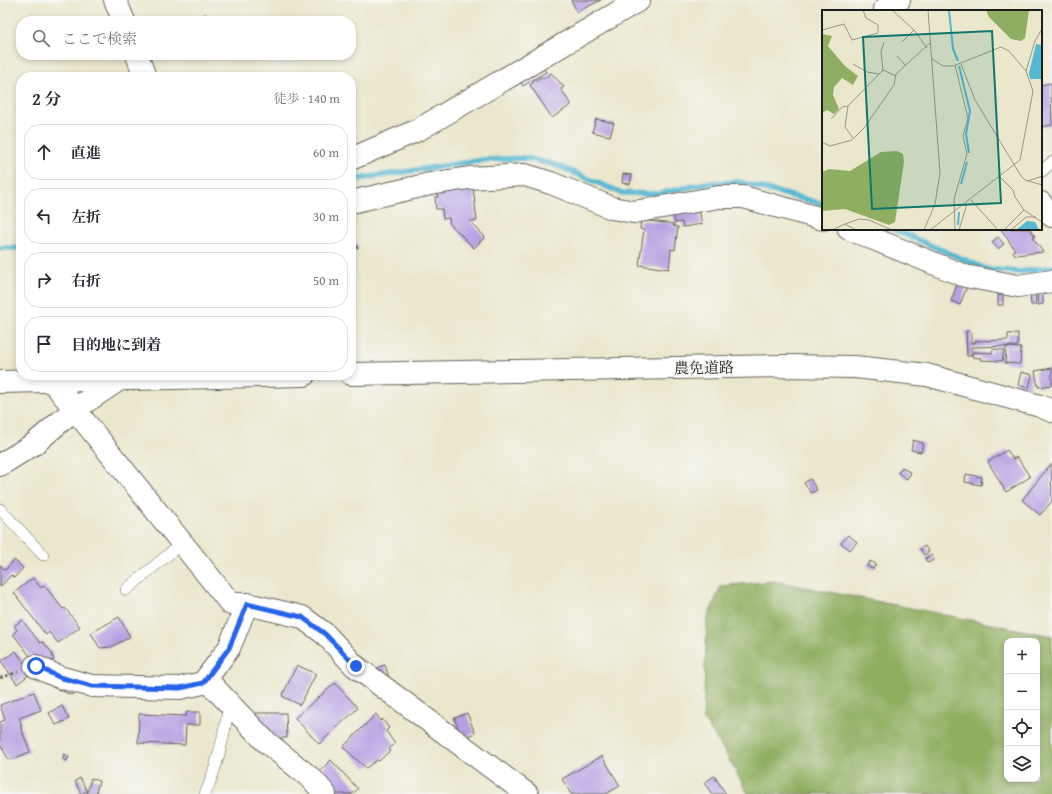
<!DOCTYPE html>
<html lang="ja">
<head>
<meta charset="utf-8">
<style>
  :root { --surface:#fff; --page:#f7f7f7; --text:#2b2b33; --muted:#7c7c81; --line:#e1e1e2 }
  body { margin:0; font-family:"Gentium Book Plus","Noto Serif JP",serif; background:var(--page); color:var(--text) }
  .controls { position:absolute; right:12px; bottom:12px; display:grid; overflow:hidden; border-radius:8px; box-shadow:0 2px 6px #0003 }
  .controls button { width:36px; height:36px; display:grid; place-items:center; padding:0; border:0; border-bottom:1px solid var(--line); background:var(--surface); color:var(--text); font:20px sans-serif }
  .stop { position:absolute; width:12px; height:12px; margin:-9px; border:3px solid #2563eb; border-radius:50%; background:#fff }
  .stop.end { background:#2563eb; border-color:#fff; box-shadow:0 1px 4px #0008 }
  .list { margin:0; padding:0; list-style:none }
  h2 { display:flex; justify-content:space-between; align-items:center; height:52px; margin:0; padding:0 16px; font-size:17px }
  h2 small { font-size:13px; font-weight:400; color:var(--muted) }
  .list li { display:grid; grid-template-columns:26px 1fr auto; gap:12px; align-items:center; box-sizing:border-box; height:56px; margin:0 8px 8px; padding:0 8px; border:1px solid var(--line); border-radius:16px }
  .list b { display:block; font-size:15px; white-space:nowrap }
  .list em { font-size:13px; font-style:normal; color:var(--muted) }
  .icon { flex:none; width:22px; height:22px; fill:none; stroke:currentColor; stroke-width:2; stroke-linecap:round; stroke-linejoin:round }
  .map { position:relative; flex:none; width:1052px; height:794px; overflow:hidden }
  .search { position:absolute; background:var(--surface); box-shadow:0 2px 6px #0003; left:16px; top:16px; width:340px; height:44px; display:flex; align-items:center; gap:10px; box-sizing:border-box; padding:0 14px; border-radius:16px; color:var(--muted); font-size:15px }
  .panel { position:absolute; background:var(--surface); box-shadow:0 2px 6px #0003; left:16px; top:72px; width:340px; height:308px; border-radius:16px }
  .map>svg:first-child { display:block }
</style>
</head>
<body>
<div class="map">
<svg width="1052" height="794" viewBox="0 0 1052 794">
  <rect width="100%" height="100%" fill="#f6f6f2"/>
  <filter id="ink" filterUnits="userSpaceOnUse"><feTurbulence type="fractalNoise" baseFrequency=".025" numOctaves="2"/><feDisplacementMap in="SourceGraphic" scale="8" xChannelSelector="R" yChannelSelector="G"/><feConvolveMatrix kernelMatrix="1 2 1 2 8 2 1 2 1" color-interpolation-filters="sRGB"/></filter>
  <filter id="wash" filterUnits="userSpaceOnUse"><feTurbulence type="fractalNoise" baseFrequency=".012" numOctaves="4" result="noise"/><feDisplacementMap in="SourceGraphic" scale="16" xChannelSelector="R" yChannelSelector="G"/><feGaussianBlur stdDeviation="0.9" result="paint"/><feColorMatrix in="noise" values="0 0 0 0 0 0 0 0 0 0 0 0 0 0 0 0 0 1.4 0 .05"/><feComposite in="paint" operator="in"/></filter>
  <g filter="url(#wash)">
    <rect width="100%" height="100%" fill="#ebe7cd"/>
    <path fill="#90ae61" stroke="#56653e" fill-rule="evenodd" d="M774,581L1052,636V794H748L726,754L703,718L707,619L721,586ZM1007,641H1037V779H1007Z"/>
    <g fill="none" stroke-linecap="round" stroke-linejoin="round">
      <g stroke="#54b8d2" stroke-width="5.5">
        <polyline points="351,180 483,160 527,158 556,165 622,193 658,194 707,183 738,182 823,204"/>
        <polyline points="893,229 986,269 1019,272 1052,267"/>
        <polyline points="0,248 21,248"/>
      </g>
    </g>
    <g id="blocks">
      <g fill="#b59ee2">
        <polygon points="571,0 601,0 577,12"/>
        <polygon points="205,14 213,21 204,21 201,19"/>
        <polygon points="542,66 546,72 523,86 519,80"/>
        <polygon points="551,73 564,87 561,89 571,105 552,118 530,85 541,77 543,79"/>
        <polygon points="1051,83 1052,125 1041,127 1041,85"/>
        <polygon points="596,119 614,123 610,136 592,132"/>
        <polygon points="623,174 632,175 630,184 622,183"/>
        <polygon points="473,187 477,221 470,221 485,237 474,248 450,224 449,218 443,219 442,209 436,209 435,197 438,197 437,191"/>
        <polygon points="699,209 702,224 683,227 682,222 675,223 673,214"/>
        <polygon points="641,220 674,224 673,226 678,227 675,250 671,249 669,269 639,265 644,230 640,229"/>
        <polygon points="1001,229 1030,229 1035,236 1033,238 1043,252 1015,255 1013,251 1015,250"/>
        <polygon points="351,230 358,248 351,251"/>
        <polygon points="998,237 1004,244 998,249 992,242"/>
        <polygon points="958,282 967,286 960,305 951,301"/>
        <polygon points="1035,293 1036,305 1031,305 1030,294"/>
        <polygon points="1037,293 1043,293 1043,304 1038,305"/>
        <rect x="998" y="295" width="5" height="10"/>
        <polygon points="966,331 971,331 971,343 975,343 975,341 1008,340 1008,334 1018,333 1018,346 971,347 971,356 967,356"/>
        <polygon points="1006,347 1021,348 1020,364 1005,363"/>
        <polygon points="993,349 1004,350 1002,361 980,360 981,358 972,357 973,352 992,353"/>
        <polygon points="1052,368 1052,385 1038,387 1035,371"/>
        <polygon points="1021,372 1032,375 1029,388 1018,385"/>
        <polygon points="913,440 923,443 921,452 911,450"/>
        <polygon points="1007,450 1013,459 1017,457 1030,477 1006,492 988,462"/>
        <polygon points="1051,464 1052,501 1040,515 1022,500"/>
        <polygon points="902,467 911,473 907,479 898,473"/>
        <polygon points="966,474 982,477 981,485 965,482"/>
        <polygon points="810,479 817,490 811,493 804,483"/>
        <polygon points="848,535 857,542 850,550 841,543"/>
        <polygon points="925,546 929,552 924,555 920,549"/>
        <polygon points="931,555 934,560 928,563 925,558"/>
        <polygon points="14,560 23,568 14,578 11,575 0,587 0,565 5,570"/>
        <polygon points="870,561 876,564 873,569 867,566"/>
        <polygon points="33,578 41,588 44,585 63,609 65,608 80,627 58,643 49,632 46,635 14,593"/>
        <polygon points="119,617 130,637 111,647 100,648 91,633"/>
        <polygon points="22,620 40,643 43,642 53,654 52,655 54,659 49,663 38,666 13,634 17,630 14,626"/>
        <polygon points="16,651 30,671 30,674 17,684 1,661"/>
        <polygon points="297,665 316,674 300,705 282,696"/>
        <polygon points="385,665 389,678 380,681 376,668"/>
        <polygon points="54,680 74,688 72,695 52,687"/>
        <polygon points="335,683 358,708 319,744 295,718"/>
        <polygon points="34,692 41,710 19,718 22,725 20,725 30,752 9,760 0,744 0,722 5,720 0,705"/>
        <polygon points="62,706 69,719 56,725 49,713"/>
        <polygon points="187,712 200,712 200,725 186,725 185,745 138,743 139,714 186,716"/>
        <polygon points="256,713 286,713 287,738 256,738"/>
        <polygon points="467,713 475,733 462,738 454,718"/>
        <polygon points="376,714 380,721 382,719 389,728 386,731 395,744 389,749 390,751 379,761 377,760 366,768 343,747"/>
        <polygon points="64,754 69,756 67,761 63,759"/>
        <polygon points="602,756 620,786 606,794 571,794 562,779"/>
        <polygon points="331,760 358,789 352,794 326,794 314,777"/>
        <polygon points="714,776 726,794 712,794 704,783"/>
        <polygon points="80,778 87,791 81,794 75,781"/>
        <polygon points="91,778 99,781 96,793 100,794 87,794"/>
      </g>
    </g>
  </g>
  <g filter="url(#ink)">
    <use href="#blocks" fill-opacity="0" stroke="#64635a" stroke-width="1"/>
    <g fill="none" stroke-linecap="round" stroke-linejoin="round">
      <defs>
        <g id="service">
          <polyline points="1041,172 1052,162"/>
          <polyline points="0,509 43,555"/>
          <polyline points="126,590 182,543"/>
          <path d="M205,794C218,765 224,736 229,705"/>
        </g>
        <g id="minor">
          <polyline points="115,0 124,21"/>
          <polyline points="885,9 899,0"/>
          <polyline points="137,55 145,77"/>
          <polyline points="351,159 418,130 639,0"/>
          <polyline points="351,202 430,184 469,178 525,175 551,183 612,208 634,212 719,197 743,197 823,219"/>
          <polyline points="1041,203 1052,216"/>
          <polyline points="849,229 965,276 1018,286 1052,281"/>
          <polyline points="52,381 231,604 247,604 302,617 325,634 355,666 527,794"/>
          <polyline points="0,465 34,444 75,409 120,379"/>
          <polyline points="35,666 59,677 92,686 180,688 203,683 229,648 247,604"/>
          <polyline points="206,679 264,740 313,780 325,794"/>
        </g>
        <g id="tertiary">
          <polyline points="351,374 782,366 855,367 927,375 1040,406 1052,411"/>
          <polyline points="0,382 304,375"/>
        </g>
      </defs>
      <use href="#service" stroke="#64635a" stroke-width="12"/>
      <use href="#minor" stroke="#64635a" stroke-width="24"/>
      <use href="#tertiary" stroke="#64635a" stroke-width="24"/>
      <polyline stroke="#64635a" stroke-width="2.5" stroke-dasharray="3 3" stroke-linecap="butt" points="0,678 18,672"/>
      <use href="#service" stroke="#fff" stroke-width="11"/>
      <use href="#minor" stroke="#fff" stroke-width="22"/>
      <use href="#tertiary" stroke="#fff" stroke-width="22"/>
    </g>
  </g>
  <g fill="none" stroke-linecap="round" stroke-linejoin="round" filter="url(#ink)">
    <polyline stroke="#2563eb" stroke-width="5" points="36,666 59,677 92,686 180,688 203,683 229,648 247,604 302,617 325,634 356,666"/>
  </g>
  <g text-anchor="middle" stroke-width="3.5" stroke-linejoin="round" paint-order="stroke">
    <g font-size="15" fill="#1c1c1c" stroke="#f6f6f2">
      <text transform="translate(704 368) rotate(-1)" y="5">農免道路</text>
    </g>
  </g>
  <g transform="translate(822 10)">
    <rect width="220" height="220" fill="#ebe7cd"/>
    <path d="M164,0H207L203,28L199,31L189,29L167,7ZM0,24L10,26L6,36L23,56L36,66L31,75L20,68L12,77L11,85L17,99L12,104L5,100L0,103ZM75,141L81,144L82,152L73,212L67,215L23,199L0,201V162L7,159L28,161L59,142Z" fill="#90ae61"/>
    <path d="M214,34L220,35V69H208L207,63ZM205,211L213,212L217,220H194Z" fill="#54b8d2"/>
    <path fill="none" stroke="#54b8d2" stroke-width="2" d="M127,0L131,39L136,51M137,56L148,101L144,124L147,143M139,174L145,152M136,215L137,202"/>
    <path fill="none" stroke="#989686" stroke-width="1" d="M70,0L92,20L105,38M0,20L22,14L30,30L56,23V15L44,8L41,0M62,32L59,42L61,60L74,66M80,32L92,20M75,46L83,55M110,49L121,56H131L179,37L187,41L204,61M31,54L45,62L57,64M139,54L153,90L199,166L203,170L220,175M133,55L146,108L141,126L145,144L132,189L133,220M9,109L20,97L26,96M31,128L23,117L26,96L61,60M0,132L8,136L30,130L42,118L72,75L74,64L109,32M176,165L191,180L193,187L202,200L220,212M206,171L220,166M149,190L176,220M23,214L37,209L47,210L70,220M10,220L23,214L34,220M102,220L113,194L118,163L106,0M108,220L198,150L211,81L204,61L213,31L220,19M137,220L145,194M182,220L202,200M189,220L204,207H214"/>
    <path fill="#0f766e" fill-opacity="0.15" stroke="#0f766e" stroke-width="2" d="M170,21L179,193L50,199L41,27Z"/>
    <rect width="220" height="220" fill="none" stroke="#1c1c1c" stroke-width="2"/>
  </g>
</svg>
<div class="controls">
<button>+</button>
<button>−</button>
<button><svg class="icon" aria-label="locate" viewBox="0 0 24 24"><circle cx="12" cy="12" r="6"/><path d="M12 2v4M12 18v4M2 12h4M18 12h4"/></svg></button>
<button><svg class="icon" aria-label="layers" viewBox="0 0 24 24"><path d="M12 4l9 5-9 5-9-5zM3 14l9 5 9-5"/></svg></button>
</div>
<div class="stop" style="left:36px;top:666px"></div>
<div class="stop end" style="left:356px;top:666px"></div>
<div class="search"><svg class="icon" aria-label="search" viewBox="0 0 24 24"><circle cx="10" cy="10" r="6"/><path d="M15 15l6 6"/></svg>ここで検索</div>
<section class="panel">
<h2>2 分<small>徒歩 · 140 m</small></h2>
<ul class="list">
<li><svg class="icon" aria-label="ahead" viewBox="0 0 24 24"><path d="M12 20V5M6 11l6-6 6 6"/></svg><div><b>直進</b></div><em>60 m</em></li>
<li><svg class="icon" aria-label="left" viewBox="0 0 24 24"><path d="M17 20v-9H6M10 6l-5 5 5 5"/></svg><div><b>左折</b></div><em>30 m</em></li>
<li><svg class="icon" aria-label="right" viewBox="0 0 24 24"><path d="M7 20v-9h11M14 6l5 5-5 5"/></svg><div><b>右折</b></div><em>50 m</em></li>
<li><svg class="icon" aria-label="arrive" viewBox="0 0 24 24"><path d="M6 21V4h12l-3 4 3 4H6"/></svg><div><b>目的地に到着</b></div></li>
</ul>
</section>
</div>
</body>
</html>
